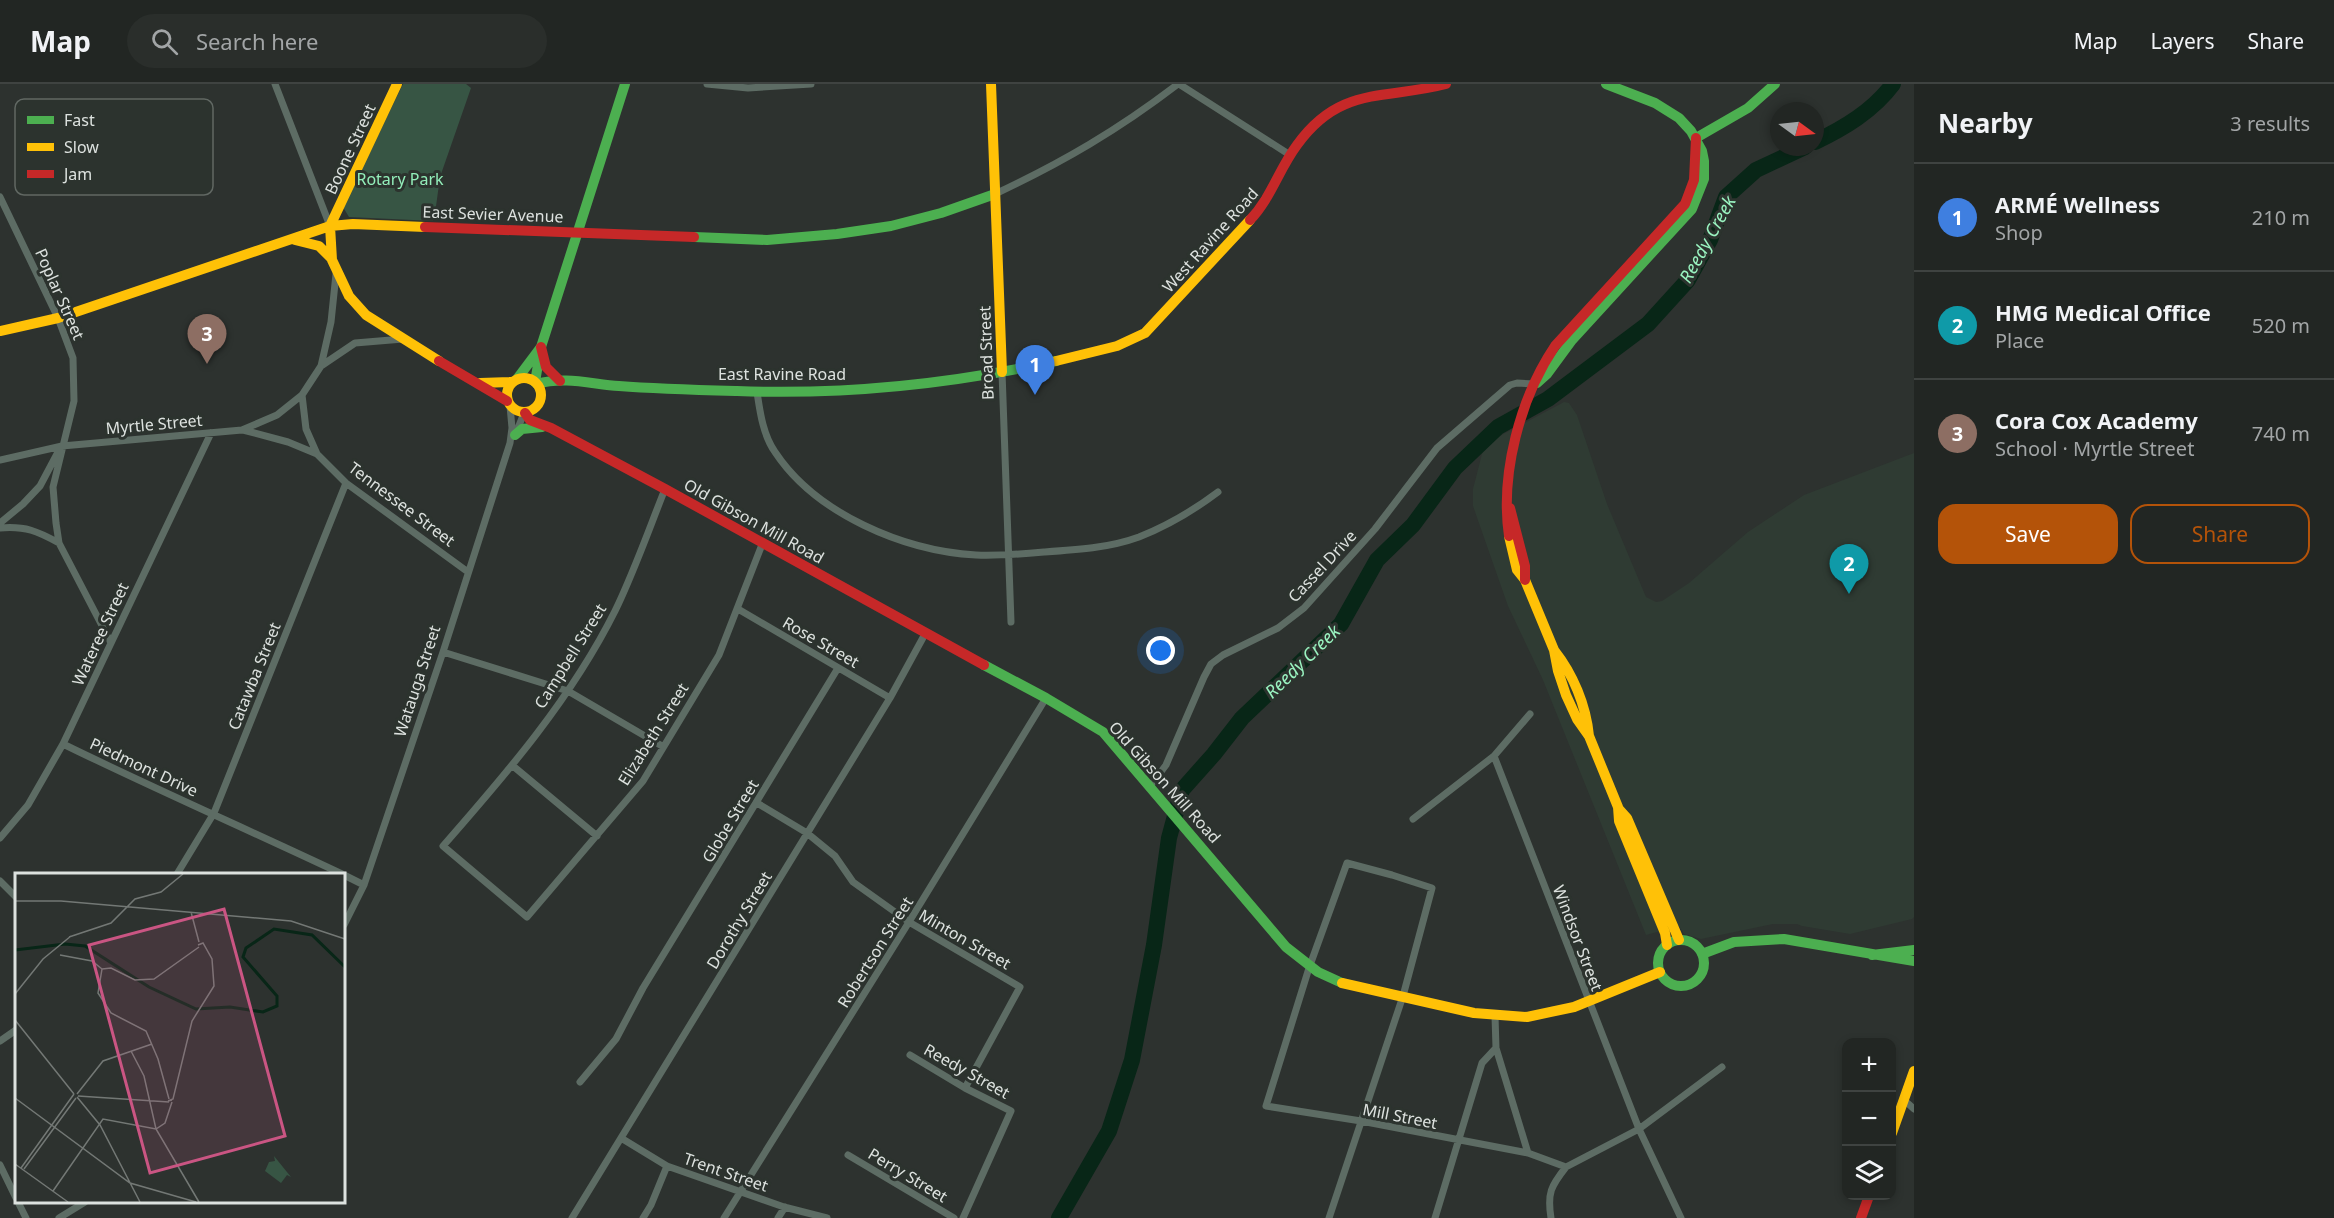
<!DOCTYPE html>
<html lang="en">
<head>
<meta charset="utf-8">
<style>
  body { margin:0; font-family:"Noto Sans",sans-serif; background:#2a2e2b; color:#f1f3f6 }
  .controls { position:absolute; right:18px; bottom:18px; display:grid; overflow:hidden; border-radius:12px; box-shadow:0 3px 9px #0003 }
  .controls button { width:54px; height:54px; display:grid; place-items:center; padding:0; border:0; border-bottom:2px solid #3f4341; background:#222623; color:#f1f3f6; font:30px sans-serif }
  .compass { position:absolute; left:1770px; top:18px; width:54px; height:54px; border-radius:50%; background:#222623; box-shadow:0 3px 9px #0003; rotate:105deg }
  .you { position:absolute; left:1161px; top:567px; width:21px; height:21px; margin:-15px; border:4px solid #fff; border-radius:50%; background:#1a73e8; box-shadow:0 0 0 9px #1a73e833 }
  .badge { display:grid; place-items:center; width:39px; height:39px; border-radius:50%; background:#b45309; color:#fff; font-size:20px; font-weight:700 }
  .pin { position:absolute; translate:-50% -50px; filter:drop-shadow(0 2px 3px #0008) }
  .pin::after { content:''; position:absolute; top:32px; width:21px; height:18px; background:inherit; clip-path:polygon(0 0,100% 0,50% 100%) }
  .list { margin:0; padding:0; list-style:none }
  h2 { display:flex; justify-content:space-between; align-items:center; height:78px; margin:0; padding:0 24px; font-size:26px }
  h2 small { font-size:20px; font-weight:400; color:#a2a5a6 }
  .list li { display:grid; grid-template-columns:39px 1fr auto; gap:18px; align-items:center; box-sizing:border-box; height:108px; padding:0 24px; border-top:2px solid #3f4341 }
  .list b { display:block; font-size:22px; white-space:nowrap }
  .list p { margin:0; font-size:20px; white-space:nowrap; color:#a2a5a6 }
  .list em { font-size:20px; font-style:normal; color:#a2a5a6 }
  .actions { display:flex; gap:12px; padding:18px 24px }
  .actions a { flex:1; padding:14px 0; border:2px solid #b45309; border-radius:18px; text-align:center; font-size:21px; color:#b45309 }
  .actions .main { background:#b45309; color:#fff }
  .icon { flex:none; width:33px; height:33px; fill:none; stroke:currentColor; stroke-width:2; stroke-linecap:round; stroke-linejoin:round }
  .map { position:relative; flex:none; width:1914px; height:1134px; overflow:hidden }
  header { display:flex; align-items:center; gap:36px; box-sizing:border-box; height:84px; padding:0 30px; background:#222623; border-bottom:2px solid #3f4341 }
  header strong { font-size:28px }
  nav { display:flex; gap:33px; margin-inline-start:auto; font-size:21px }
  .search { width:420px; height:54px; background:#2a2e2b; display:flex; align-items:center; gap:15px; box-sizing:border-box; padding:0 21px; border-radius:33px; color:#a2a5a6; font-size:22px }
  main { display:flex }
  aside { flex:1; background:#222623 }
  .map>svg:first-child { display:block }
  .built { fill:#2f3b33 }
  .green { fill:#375544 }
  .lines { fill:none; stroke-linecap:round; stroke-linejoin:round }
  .river { stroke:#082617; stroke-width:16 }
  .street { stroke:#5d6c64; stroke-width:7 }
  .fast { stroke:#4caf50; stroke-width:10 }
  .slow { stroke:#ffc107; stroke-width:10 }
  .jam { stroke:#c62828; stroke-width:10 }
  .labels { text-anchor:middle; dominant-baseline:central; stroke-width:6; stroke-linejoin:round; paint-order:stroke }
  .street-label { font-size:16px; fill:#dde2df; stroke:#2c332e }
  .park-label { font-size:16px; fill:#93eeba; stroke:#2c332e }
  .water-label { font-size:18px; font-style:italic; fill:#9af4c1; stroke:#2c332e }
  .inset-river { fill:none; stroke:#082617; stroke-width:3 }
  .inset-road { fill:none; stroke:#737875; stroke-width:1.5 }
  .view { fill:#ca5583; fill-opacity:0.15; stroke:#ca5583; stroke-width:3 }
  .inset-edge { fill:none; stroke:#dde2df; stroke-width:3 }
  .key { fill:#2c332e; stroke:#616863; stroke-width:1.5 }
  .key-label { font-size:16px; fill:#dde2df }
</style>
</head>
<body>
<header>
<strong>Map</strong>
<div class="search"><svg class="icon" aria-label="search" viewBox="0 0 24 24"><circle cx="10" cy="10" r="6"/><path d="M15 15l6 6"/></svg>Search here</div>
<nav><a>Map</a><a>Layers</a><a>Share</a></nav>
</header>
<main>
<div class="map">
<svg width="1914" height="1134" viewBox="0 0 1914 1134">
  <rect width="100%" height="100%" fill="#2d322f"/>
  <!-- built -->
  <path class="built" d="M1564,318L1569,319L1577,331L1607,420L1646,513L1656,518L1662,517L1689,499L1748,448L1804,411L1914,369V833L1912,835L1850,850L1802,842L1797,840H1773L1701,855L1684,850L1679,842L1646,851L1543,596L1508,522L1473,422V405L1483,366L1494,355Z"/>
  <!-- green -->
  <path class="green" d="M403,0H466L471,4L440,93L434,137L349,133L343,123Z"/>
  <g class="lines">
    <!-- river -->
    <path class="river" d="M1815,58C1844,44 1873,27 1893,0
      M1059,1134L1109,1047L1132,976L1154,861L1169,754L1182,706L1214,670L1242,634L1341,540L1377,476L1413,441L1455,384L1498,343L1548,315L1648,240L1688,196L1710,156L1726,113L1756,86L1805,63"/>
    <!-- street -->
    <path class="street" d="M275,0L330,142
      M707,0L748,4L811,0
      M1179,0L1290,71
      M995,110C1063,78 1118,46 1178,0
      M0,113L58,234L73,274L74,317L53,403L56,439L59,459L111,559
      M336,190L331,238L321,282L302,311L306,345L317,370L346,399L468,488
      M321,282L355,259L403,255
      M1002,288L1011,538
      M757,308C760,328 763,351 775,368C816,430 904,467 976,471C999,472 1022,470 1044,468C1076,466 1109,464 1139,453C1167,442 1194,426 1218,408
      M243,346L288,358L317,370
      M516,349L524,329
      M0,376L62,362L242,346L277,331L302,311
      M665,405C649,445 634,488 615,527C571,615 507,689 443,762L527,833L643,697L719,571L763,458
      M0,439L23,420L40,402L57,370
      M0,444C26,442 37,447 59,459
      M738,525L890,614
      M443,568L568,607L662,662
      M63,660C155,705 249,746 342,790
      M1494,672L1639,1045L1681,1134
      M513,682L597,752
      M1151,701L1166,681L1204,593L1211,580L1223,571L1278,544L1304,524L1375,445L1437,364L1510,301L1517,299L1535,300
      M757,719L807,749L835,772L853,798L909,838L1020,903L965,1004
      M1413,735L1494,672L1530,630
      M0,754L28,721L63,660L211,349
      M177,790L214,729L346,399
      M344,791L364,801
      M0,797L16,813
      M344,841L364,801L443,568L510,359L512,344L510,322
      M1495,932L1496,964L1528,1069L1566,1083L1639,1045L1722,983
      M0,957L16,946
      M910,971L965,1004L1011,1027L963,1134
      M580,998L616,955L643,904L838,584
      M1904,1016L1914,1025
      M621,1054L667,1082L784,1123L827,1134
      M848,1071L954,1134
      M0,1081L16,1114
      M18,1118L26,1134
      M59,1134L85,1118
      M572,1134L890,614L925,550
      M643,1134L651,1121L667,1082
      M724,1134L909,838L1046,614
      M778,1134L785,1123
      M1329,1134L1403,912L1432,804L1392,791L1347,779L1309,884L1266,1022L1361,1037L1528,1069
      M1435,1134L1482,979L1496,964
      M1551,1134C1547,1109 1551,1102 1566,1083"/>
    <!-- fast -->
    <path class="fast" d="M1696,54L1748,24L1775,0
      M694,153L767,156L837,150L891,142L941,129L995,110
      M517,295L541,263L625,0
      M535,298L540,269
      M1537,299L1547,290L1572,256L1692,125L1704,95V77L1702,67L1691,47L1679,34L1655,19L1606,0
      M537,300C564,292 591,300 619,302C658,305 698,306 737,307C844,311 952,300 1056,277
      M515,351L522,345L542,343
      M984,581L1046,614L1103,648L1286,863L1318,888L1342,899
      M1658 879a23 23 0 1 1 46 0a23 23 0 1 1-46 0Z
      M1702,870L1734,858L1784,855L1914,877
      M1872,871L1914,866"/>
    <!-- slow -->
    <path class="slow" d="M397,0L330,142L332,176L349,212L366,231L439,277
      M991,0L1002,288
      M295,156L319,162L332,175
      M0,247L58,234L330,142L353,140L425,143
      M1056,277L1117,262L1145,249L1250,136
      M507 311a17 17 0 1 1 34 0a17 17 0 1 1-34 0Z
      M480,299L512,298
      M1509,452L1517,486L1525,496L1554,566L1558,587L1566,611L1577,635L1589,652L1618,723L1619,737L1665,849L1667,861
      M1554,566C1573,590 1586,621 1589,652
      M1618,724L1627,734L1679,856
      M1342,899L1474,929L1527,933L1574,923L1660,888
      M1892,1049L1914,987"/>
    <!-- jam -->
    <path class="jam" d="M1250,136C1271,114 1279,85 1297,61C1340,1 1385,16 1446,0
      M425,143L694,153
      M541,263L546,283L560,297
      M439,277L507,317
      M525,329L530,336L551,344L665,405L984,581
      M1510,424L1525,482V496
      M1509,452C1500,390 1520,314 1555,262L1685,120L1694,96L1696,54
      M1861,1134L1869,1112"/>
  </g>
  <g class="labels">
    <!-- street labels -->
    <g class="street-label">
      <text transform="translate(350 65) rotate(-65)">Boone Street</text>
      <text transform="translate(493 130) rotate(2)">East Sevier Avenue</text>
      <text transform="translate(1210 156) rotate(-48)">West Ravine Road</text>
      <text transform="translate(60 210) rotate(66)">Poplar Street</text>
      <text transform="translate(986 269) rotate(-92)">Broad Street</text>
      <text x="782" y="290">East Ravine Road</text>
      <text transform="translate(154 340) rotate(-5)">Myrtle Street</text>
      <text transform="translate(402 420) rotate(37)">Tennessee Street</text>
      <text transform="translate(754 437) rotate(29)">Old Gibson Mill Road</text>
      <text transform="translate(1322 482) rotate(-47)">Cassel Drive</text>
      <text transform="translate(100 550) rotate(-65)">Wateree Street</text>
      <text transform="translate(821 558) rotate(30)">Rose Street</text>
      <text transform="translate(570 572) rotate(-58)">Campbell Street</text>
      <text transform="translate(254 592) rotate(-68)">Catawba Street</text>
      <text transform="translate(417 597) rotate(-72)">Watauga Street</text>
      <text transform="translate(653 650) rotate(-58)">Elizabeth Street</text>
      <text transform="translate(144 683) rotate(25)">Piedmont Drive</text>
      <text transform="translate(1165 698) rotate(48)">Old Gibson Mill Road</text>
      <text transform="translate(730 737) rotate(-59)">Globe Street</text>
      <text transform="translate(739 836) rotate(-59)">Dorothy Street</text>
      <text transform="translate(1578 854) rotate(69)">Windsor Street</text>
      <text transform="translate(965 855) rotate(30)">Minton Street</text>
      <text transform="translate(875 868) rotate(-58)">Robertson Street</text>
      <text transform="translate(967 987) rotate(29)">Reedy Street</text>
      <text transform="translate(1400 1032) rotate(11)">Mill Street</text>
      <text transform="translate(726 1088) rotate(19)">Trent Street</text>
      <text transform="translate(908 1091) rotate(31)">Perry Street</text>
    </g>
    <!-- park labels -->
    <g class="park-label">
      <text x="400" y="95">Rotary Park</text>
    </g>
    <!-- water labels -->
    <g class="water-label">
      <text transform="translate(1707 155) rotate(-61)">Reedy Creek</text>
      <text transform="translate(1302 577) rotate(-44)">Reedy Creek</text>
    </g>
  </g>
  <!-- overview -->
  <g transform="translate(15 789)">
    <rect width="330" height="330" fill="#2d322f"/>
    <path d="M259,283L276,304L272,302L266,310L250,298L254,289L260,288Z" fill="#375544"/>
    <path class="inset-river" d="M0,77L50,71L70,73L134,114L181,136L215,134L248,139L262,133V123L228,84L231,75L259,56L297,62L330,94"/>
    <path class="inset-road" d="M0,28H46L276,48L330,66M176,39L184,69M54,64L96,50L120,26L146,19L168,1M45,82L77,88L87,96M87,96L83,120L96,140L131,158L143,186L154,226M87,96L96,95L120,107L139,106L184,74M0,121L28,86L56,63M0,147L59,221M116,178L129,203L141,256L184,329M62,221L88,188L137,171M63,223L154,229M62,224L85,252L125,329M0,225L115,310L181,329M157,227L153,228L158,226L177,148L199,113L197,86L188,70L183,72M0,291L53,329M6,295L59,221M9,296L61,225M38,318L88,246L141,256L150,250L157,229"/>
    <path class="view" d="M209,36L270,263L135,300L74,72Z"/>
    <rect width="330" height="330" class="inset-edge"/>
  </g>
  <!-- legend -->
  <rect x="15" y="15" width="198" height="96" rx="9" class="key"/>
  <rect x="27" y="32" width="27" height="8" fill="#4caf50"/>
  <rect x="27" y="59" width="27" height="8" fill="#ffc107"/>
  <rect x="27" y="86" width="27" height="8" fill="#c62828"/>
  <g class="key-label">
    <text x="64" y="42">Fast</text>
    <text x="64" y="69">Slow</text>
    <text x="64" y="96">Jam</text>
  </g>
</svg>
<div class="controls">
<button>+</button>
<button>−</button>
<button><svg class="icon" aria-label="layers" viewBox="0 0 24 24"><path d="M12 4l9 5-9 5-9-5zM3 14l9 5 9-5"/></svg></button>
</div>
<svg class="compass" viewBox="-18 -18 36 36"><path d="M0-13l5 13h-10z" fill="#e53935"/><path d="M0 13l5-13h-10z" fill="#a2a5a6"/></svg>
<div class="you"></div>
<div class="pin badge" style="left:1035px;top:311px;background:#3f7fe0">1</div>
<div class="pin badge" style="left:1849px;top:510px;background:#0f9aa8">2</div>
<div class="pin badge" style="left:207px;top:280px;background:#8d6e63">3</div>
</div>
<aside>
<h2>Nearby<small>3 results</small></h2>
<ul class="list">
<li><span class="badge" style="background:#3f7fe0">1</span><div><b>ARMÉ Wellness</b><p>Shop</p></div><em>210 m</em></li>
<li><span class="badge" style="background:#0f9aa8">2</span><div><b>HMG Medical Office</b><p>Place</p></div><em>520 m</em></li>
<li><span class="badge" style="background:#8d6e63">3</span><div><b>Cora Cox Academy</b><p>School · Myrtle Street</p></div><em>740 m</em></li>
</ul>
<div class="actions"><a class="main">Save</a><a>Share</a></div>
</aside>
</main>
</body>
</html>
